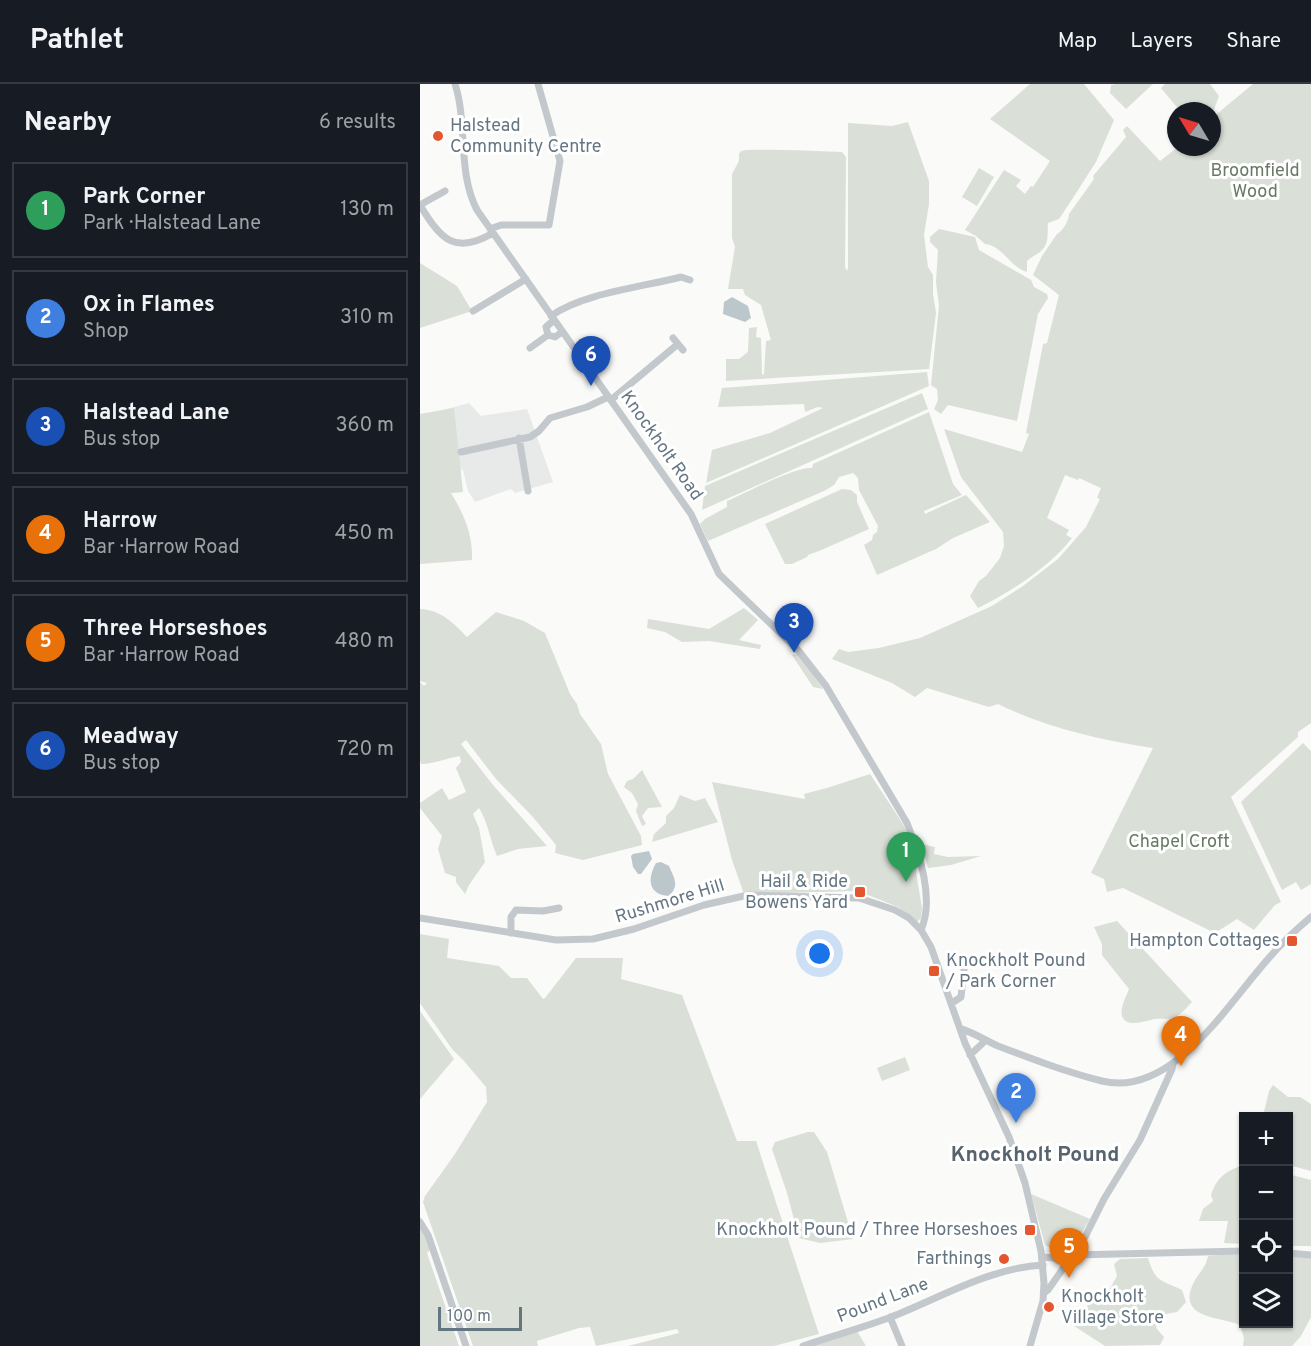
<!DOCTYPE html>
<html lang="en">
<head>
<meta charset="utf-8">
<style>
  body { margin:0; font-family:Overpass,sans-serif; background:#20242c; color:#f1f3f6 }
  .controls { position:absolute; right:18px; bottom:18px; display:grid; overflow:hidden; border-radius:0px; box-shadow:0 2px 4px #0004 }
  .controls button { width:54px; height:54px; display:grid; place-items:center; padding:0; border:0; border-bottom:2px solid #363941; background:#171b24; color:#f1f3f6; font:30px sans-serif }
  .compass { position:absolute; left:747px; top:18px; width:54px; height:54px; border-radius:50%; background:#171b24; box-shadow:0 2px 4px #0004; rotate:308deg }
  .scale { position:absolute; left:18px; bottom:15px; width:84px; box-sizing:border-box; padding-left:6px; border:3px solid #657683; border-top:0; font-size:16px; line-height:21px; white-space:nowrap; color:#657683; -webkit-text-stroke:4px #fff; paint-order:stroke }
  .you { position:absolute; left:400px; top:870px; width:21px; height:21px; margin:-15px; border:4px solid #fff; border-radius:50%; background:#1a73e8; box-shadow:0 0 0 9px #1a73e833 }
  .badge { display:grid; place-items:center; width:39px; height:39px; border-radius:50%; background:#e4572e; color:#fff; font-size:20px; font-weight:700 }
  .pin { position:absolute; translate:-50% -50px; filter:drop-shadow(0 2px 3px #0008) }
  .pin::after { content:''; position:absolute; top:32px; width:21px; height:18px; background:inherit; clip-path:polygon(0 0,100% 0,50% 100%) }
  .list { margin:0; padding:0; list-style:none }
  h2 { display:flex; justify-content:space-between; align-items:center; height:78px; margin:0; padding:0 24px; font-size:26px }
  h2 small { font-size:20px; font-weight:400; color:#9ea1a6 }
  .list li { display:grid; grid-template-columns:39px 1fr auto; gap:18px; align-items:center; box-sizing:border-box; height:96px; margin:0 12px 12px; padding:0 12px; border:2px solid #363941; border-radius:0px }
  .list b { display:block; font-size:22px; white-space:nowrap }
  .list p { margin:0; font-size:20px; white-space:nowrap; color:#9ea1a6 }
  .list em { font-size:20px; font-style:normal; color:#9ea1a6 }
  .icon { flex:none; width:33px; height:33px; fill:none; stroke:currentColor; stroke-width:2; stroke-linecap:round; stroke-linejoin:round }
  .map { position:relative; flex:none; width:891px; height:1262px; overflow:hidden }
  header { display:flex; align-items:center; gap:36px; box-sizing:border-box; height:84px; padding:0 30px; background:#171b24; border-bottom:2px solid #363941 }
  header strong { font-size:28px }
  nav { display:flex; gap:33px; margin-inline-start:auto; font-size:21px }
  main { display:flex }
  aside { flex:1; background:#171b24 }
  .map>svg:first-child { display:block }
  .built { fill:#e8e9e9 }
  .green { fill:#dadfd7 }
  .water { fill:#bbc7cb }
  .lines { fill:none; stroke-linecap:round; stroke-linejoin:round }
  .minor { stroke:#c3c8cc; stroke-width:7 }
  .poi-dot { fill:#e4572e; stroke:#fff; stroke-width:2 }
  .labels { text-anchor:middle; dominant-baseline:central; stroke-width:6; stroke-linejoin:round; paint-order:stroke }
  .poi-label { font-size:18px; fill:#657683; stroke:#fff; text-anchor:end }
  .park-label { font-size:18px; fill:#687a64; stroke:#fff }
  .street-label { font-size:18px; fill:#657683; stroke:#fff }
  .quarter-label { font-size:21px; font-weight:bold; fill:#57646e; stroke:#fff }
</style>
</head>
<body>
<header>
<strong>Pathlet</strong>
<nav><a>Map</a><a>Layers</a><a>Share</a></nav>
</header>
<main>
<aside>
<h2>Nearby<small>6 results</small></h2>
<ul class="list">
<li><span class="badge" style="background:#2e9e5b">1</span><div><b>Park Corner</b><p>Park · Halstead Lane</p></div><em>130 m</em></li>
<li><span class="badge" style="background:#3f7fe0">2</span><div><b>Ox in Flames</b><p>Shop</p></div><em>310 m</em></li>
<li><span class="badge" style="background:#1a4fb4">3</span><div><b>Halstead Lane</b><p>Bus stop</p></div><em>360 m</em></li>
<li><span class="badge" style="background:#e8710a">4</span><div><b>Harrow</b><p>Bar · Harrow Road</p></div><em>450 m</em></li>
<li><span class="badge" style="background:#e8710a">5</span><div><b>Three Horseshoes</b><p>Bar · Harrow Road</p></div><em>480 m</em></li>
<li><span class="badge" style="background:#1a4fb4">6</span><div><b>Meadway</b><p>Bus stop</p></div><em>720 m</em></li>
</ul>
</aside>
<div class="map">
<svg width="891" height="1262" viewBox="0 0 891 1262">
  <rect width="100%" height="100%" fill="#fafaf8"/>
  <!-- built -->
  <path class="built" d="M49,319L61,332L107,325L133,398L95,409L91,405L55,418L48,407L43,386L35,384L16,328Z"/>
  <!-- green -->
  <path class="green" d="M610,0H664L694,36L676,78L651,117L639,135L628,139C627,149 630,160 620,168C616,171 611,173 607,177V188C590,183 582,161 565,160L556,152L545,146L584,86L601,96L596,102L605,110L611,102L613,103L630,77L570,35Z
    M696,0H733L706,25L690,9L691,1Z
    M745,0H790L799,12L792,31V27H760L741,4Z
    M833,0H891V639L878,648V653L811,713L861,818L855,821L834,846L817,835L795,849L703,804L687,808L684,795L671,789L733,664C680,656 625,643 578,620L569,623L507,604L495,613L472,599L412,575L419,565L428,568L459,564L500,554L572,522L603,502L638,475L666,443L680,415L677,414L681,404L659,394L658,396L645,391L627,434L649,446L646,451L652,454C631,482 589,509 558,524L550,512L559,497L566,492L580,474L584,462L583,448L541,393L524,345L602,368L609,350L606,349L623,260L627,259L639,211L613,191L622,172L637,150C643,147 649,136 649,130L674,95L673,92L706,53L703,46L707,42L740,77L758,63H792V34Z
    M488,38L509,97V120L504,151L508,183L513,191V210L516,229L509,285L306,297V275H319L328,268L329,244L337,243L336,253L341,254L342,290L344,291L346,257L351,256L341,221L325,211L323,205H308L315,163L312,154V90L319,77V70L321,67L326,66C359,65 389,67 422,68L426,73L425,183L427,187L428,184V39L472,42Z
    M559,84L574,93L557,122L542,113Z
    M519,145L555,153L559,166L611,196L614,203L627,210L628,214L618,230L597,337L528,321L521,330L514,325L518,316L517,305L511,301L519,222L516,198L518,166L510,158V153Z
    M0,179L37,202L52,227L0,244Z
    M507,288L509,302L286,399L292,366L350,349L403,324L398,323L385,328L384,320L298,323L302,304Z
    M502,309L508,325L282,426L285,402Z
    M34,324L43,408L31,409C44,430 53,451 52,476L0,480V330Z
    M509,328L533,400L542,411L504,427L505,430L546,411L570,438L533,454L516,465L457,491L444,461L452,456L453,451L457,448L458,442L439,406L438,394L433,389L419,393L414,401L404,407L288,457L280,440L285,435L307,423V417C324,410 376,382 392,384L393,380Z
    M422,405L431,406L437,411V418L449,445L399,467L388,471L387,473L372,480H365L345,440Z
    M324,524L338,536L319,556L341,561L340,565L289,557L262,558L245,548L227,544L228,535L289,545Z
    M0,525C19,525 34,539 47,553L76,528L104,537L125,549L150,610L157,620L160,630L181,660L188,690L221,752L222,761L163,776L135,769L136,761L112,732L76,695L46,656L41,660L73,701L127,762L98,765L77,772C70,756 68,738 59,724L53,730L59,744L65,778L49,801L45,810L36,798V793L25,789L18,765L22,752L0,724V719L22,704L29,716L46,708L36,684L41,678L40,672C27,674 14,680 1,680L0,677V598L4,602L7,599L0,597Z
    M378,569L403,605L393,603L372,571Z
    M883,659L891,667V800L881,806L876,798L862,806L821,718Z
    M222,686L242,723L228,724L222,732L226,740L222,742L216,727L218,720L212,709L204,703L207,697L213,695Z
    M450,690L483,740L491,758L502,824L501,834L497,838L478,823L438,807L324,810L312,776L292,698L385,715L384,710L407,704Z
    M260,711L275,717L285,714L298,738L232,758L234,750L246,739V732L254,724Z
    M502,760L515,763L514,770L528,773L561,772L531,781L508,784Z
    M697,837L772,918C767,923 762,930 755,933C749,936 743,934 736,935C727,936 706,945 702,932C700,923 706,913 709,905L682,871V860L674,843Z
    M0,850L29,855L27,874L79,882L91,894H107L123,915L125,914L156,874H203L201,895L262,911L317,1057H336L399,1250L354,1262H208L259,1249L257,1245L176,1262L170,1243L159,1244L117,1257L118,1262H53L3,1118L5,1112L35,1070L67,1018L66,1003L44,977L32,965L0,919Z
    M0,927L34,975L0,1015Z
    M485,973L490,986L462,997L457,984Z
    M853,1001L868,1013H880L891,1020V1087L869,1081L868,1032H843L849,1007Z
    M388,1048H394L407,1068L433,1155L400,1159L379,1154L367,1109L352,1065L355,1058Z
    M823,1081V1160L804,1159L808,1137H779L783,1125L793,1117L791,1111C797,1093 806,1087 823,1081Z
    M868,1090L891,1096V1162H869Z
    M611,1110L670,1135L652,1166C642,1171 634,1166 625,1161Z
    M0,1133L10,1166L7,1169L39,1262H0Z
    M811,1170L823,1171L824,1240H868L869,1173H891V1233L881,1252L872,1262H823L824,1254L820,1241C798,1232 754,1235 775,1196C781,1186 785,1185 788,1172Z
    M728,1174C735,1198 741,1196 762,1206L766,1218L757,1228L740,1231L736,1244L744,1253L740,1261L685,1262L654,1242L663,1226L676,1214L688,1208L697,1192L694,1180L700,1175Z
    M437,1247L446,1262H392Z"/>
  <!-- water -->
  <path class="water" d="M312,213L328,222L331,234L325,238L303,230L304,218Z
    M229,767L232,775L221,790H218L213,783L211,772L213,770Z
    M241,778L249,782C254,794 260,801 249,812C228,811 227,795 236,779Z"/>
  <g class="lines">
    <!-- minor -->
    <path class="minor" d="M35,0C48,40 37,88 57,126L271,430L299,490L378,566L406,602L487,739C499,770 515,814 501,846
      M0,121C20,154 34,172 73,149
      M0,121L25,107
      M70,145L81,141H129L140,77L118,0
      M53,227L106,195
      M131,232C163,209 223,203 261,193L270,196
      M134,236L126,243L128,251L135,253L142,248
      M253,254L263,266
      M110,264L128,251
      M191,316L258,260
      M99,354L108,407
      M41,368L110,353L119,347L130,334L167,323L188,313
      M0,834L136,856L173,855L214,845L284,821L328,811L439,814L475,826L489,834L501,846L511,863L545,959L589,1053L605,1099L621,1167L624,1199L623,1217L610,1262
      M91,849V833L96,826L123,827L139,824
      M532,919L541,913L545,877
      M541,945C553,948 566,957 578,962C612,975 646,988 682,997C747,1013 801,931 837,888C853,868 872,849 891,833
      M550,971L565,957
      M0,1138L8,1151L46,1262
      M868,1169L891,1171
      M654,1171L824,1167
      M622,1173L634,1174L647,1180
      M624,1209L628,1206L665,1153L684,1115L720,1056L752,985L753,979
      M470,1233L482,1262
      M383,1262C412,1252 442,1244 471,1233C520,1214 569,1184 623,1181"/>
  </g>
  <!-- markers -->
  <g class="poi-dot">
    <circle cx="18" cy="52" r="6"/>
    <rect x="434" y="802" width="12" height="12" rx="3"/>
    <rect x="866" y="851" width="12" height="12" rx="3"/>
    <rect x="508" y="881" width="12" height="12" rx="3"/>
    <rect x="604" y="1140" width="12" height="12" rx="3"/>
    <circle cx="584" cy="1175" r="6"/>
    <circle cx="629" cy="1223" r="6"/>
  </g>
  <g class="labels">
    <!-- poi labels -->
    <g class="poi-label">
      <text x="30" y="42" text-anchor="start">Halstead<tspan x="30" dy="21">Community Centre</tspan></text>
      <text x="428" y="798">Hail &amp; Ride<tspan x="428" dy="21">Bowens Yard</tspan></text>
      <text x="860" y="857">Hampton Cottages</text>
      <text x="526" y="877" text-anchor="start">Knockholt Pound<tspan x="526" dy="21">/ Park Corner</tspan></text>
      <text x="598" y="1146">Knockholt Pound / Three Horseshoes</text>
      <text x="572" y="1175">Farthings</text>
      <text x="641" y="1213" text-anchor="start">Knockholt<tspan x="641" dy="21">Village Store</tspan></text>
    </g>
    <!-- park labels -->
    <g class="park-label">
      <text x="835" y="87">Broomfield<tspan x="835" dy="21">Wood</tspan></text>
      <text x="759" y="758">Chapel Croft</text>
    </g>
    <!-- street labels -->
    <g class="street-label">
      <text transform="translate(241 362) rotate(55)">Knockholt Road</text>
      <text transform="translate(250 818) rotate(-17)">Rushmore Hill</text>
      <text transform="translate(463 1217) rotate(-21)">Pound Lane</text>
    </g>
    <!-- quarter labels -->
    <g class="quarter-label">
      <text x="615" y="1071">Knockholt Pound</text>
    </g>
  </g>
</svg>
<div class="controls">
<button>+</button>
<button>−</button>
<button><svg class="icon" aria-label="locate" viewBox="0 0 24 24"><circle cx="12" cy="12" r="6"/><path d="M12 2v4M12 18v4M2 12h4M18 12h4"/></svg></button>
<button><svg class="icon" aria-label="layers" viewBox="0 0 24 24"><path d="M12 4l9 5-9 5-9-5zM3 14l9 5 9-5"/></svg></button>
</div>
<svg class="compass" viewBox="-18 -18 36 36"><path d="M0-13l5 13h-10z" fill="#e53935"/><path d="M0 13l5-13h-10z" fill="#9ea1a6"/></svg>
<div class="scale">100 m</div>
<div class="you"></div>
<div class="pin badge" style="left:486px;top:798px;background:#2e9e5b">1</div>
<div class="pin badge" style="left:596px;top:1039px;background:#3f7fe0">2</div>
<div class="pin badge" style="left:374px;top:569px;background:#1a4fb4">3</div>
<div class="pin badge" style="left:761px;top:982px;background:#e8710a">4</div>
<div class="pin badge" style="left:649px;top:1194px;background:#e8710a">5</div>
<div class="pin badge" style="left:171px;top:302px;background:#1a4fb4">6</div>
</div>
</main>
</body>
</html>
